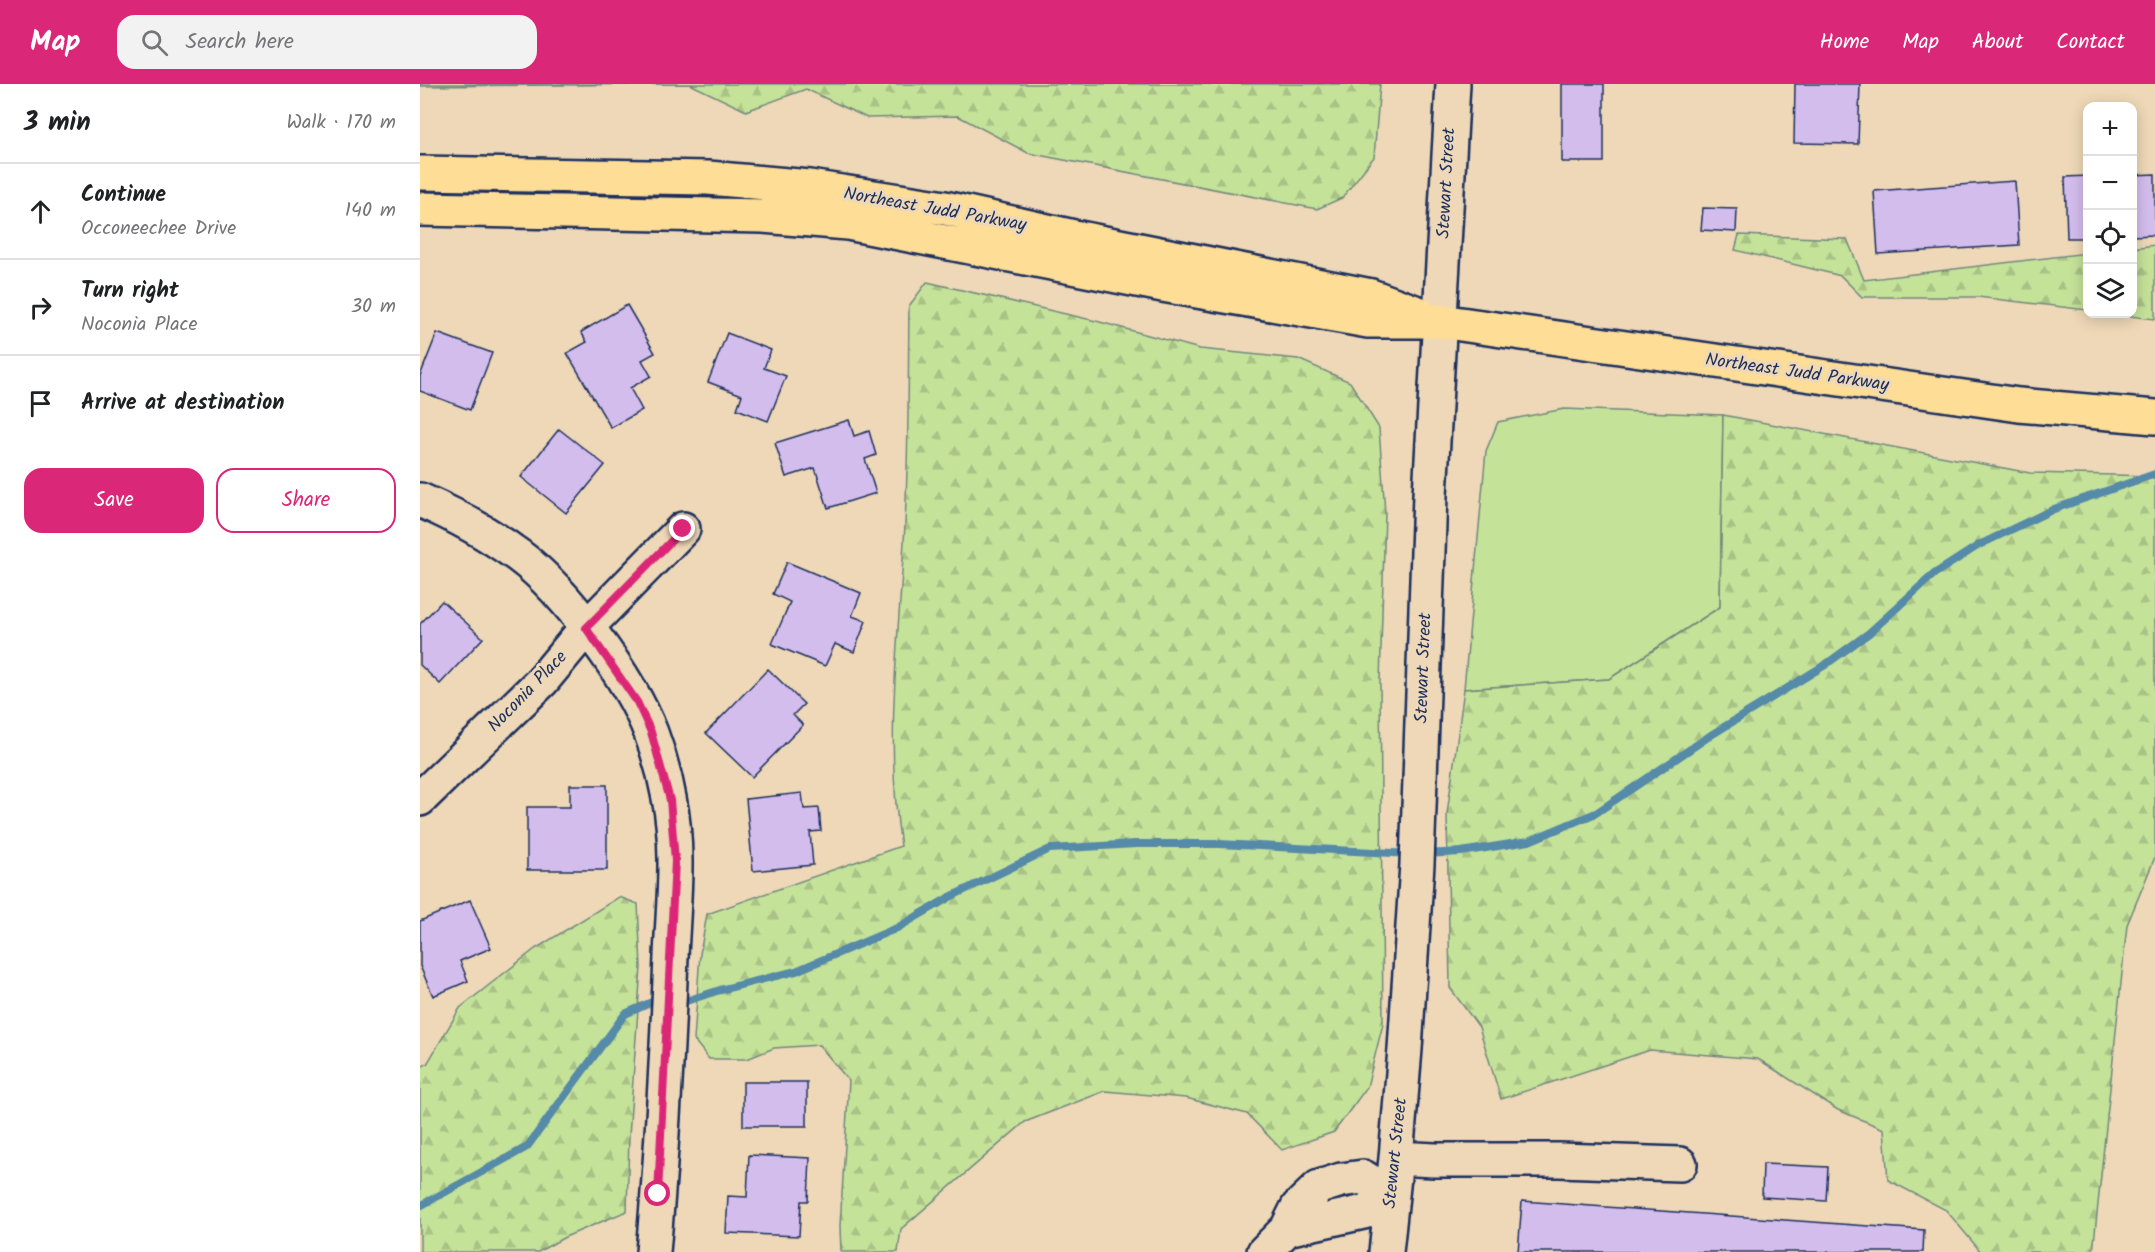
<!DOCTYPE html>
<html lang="en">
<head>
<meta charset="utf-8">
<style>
  body { margin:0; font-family:Kalam,sans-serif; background:#f2f2f2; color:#202124 }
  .controls { position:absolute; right:18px; top:18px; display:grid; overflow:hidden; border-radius:12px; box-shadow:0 3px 15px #0003 }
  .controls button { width:54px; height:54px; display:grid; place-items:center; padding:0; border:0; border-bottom:2px solid #e0e0e0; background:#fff; color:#202124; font:30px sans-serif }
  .stop { position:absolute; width:18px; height:18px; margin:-14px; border:4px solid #db2777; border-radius:50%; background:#fff }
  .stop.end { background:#db2777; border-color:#fff; box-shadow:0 2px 6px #0008 }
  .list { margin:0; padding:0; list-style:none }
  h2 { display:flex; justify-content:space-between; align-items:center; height:78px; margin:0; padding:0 24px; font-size:26px }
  h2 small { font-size:20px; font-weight:400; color:#757577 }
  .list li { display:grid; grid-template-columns:39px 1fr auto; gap:18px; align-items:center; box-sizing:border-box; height:96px; padding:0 24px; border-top:2px solid #e0e0e0 }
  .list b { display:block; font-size:22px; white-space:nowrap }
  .list p { margin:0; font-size:20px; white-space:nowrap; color:#757577 }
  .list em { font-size:20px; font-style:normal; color:#757577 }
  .actions { display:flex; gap:12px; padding:18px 24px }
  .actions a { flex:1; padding:14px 0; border:2px solid #db2777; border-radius:18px; text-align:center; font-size:21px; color:#db2777 }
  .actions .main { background:#db2777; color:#fff }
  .icon { flex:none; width:33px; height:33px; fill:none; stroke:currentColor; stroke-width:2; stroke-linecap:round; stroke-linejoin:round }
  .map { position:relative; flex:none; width:1735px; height:1168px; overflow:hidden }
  header { display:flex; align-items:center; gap:36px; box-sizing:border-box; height:84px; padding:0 30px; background:#db2777; color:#fff }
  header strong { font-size:28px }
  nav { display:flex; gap:33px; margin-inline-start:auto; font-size:21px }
  .search { width:420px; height:54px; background:#f2f2f2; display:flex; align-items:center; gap:15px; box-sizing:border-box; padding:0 21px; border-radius:18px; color:#757577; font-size:22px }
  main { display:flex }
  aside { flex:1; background:#fff }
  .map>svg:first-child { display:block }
  .green { fill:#c5e299; stroke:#70887c; stroke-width:1.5 }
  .forest { fill:url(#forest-firs); stroke:#70887c; stroke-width:1.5 }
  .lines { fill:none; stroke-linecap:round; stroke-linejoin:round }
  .stream { stroke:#558aa8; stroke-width:8 }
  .building { fill:#d3bded; stroke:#1b2f5e; stroke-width:1.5 }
  .minor-casing { stroke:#1b2f5e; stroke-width:38 }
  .highway-casing { stroke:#1b2f5e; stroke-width:38 }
  .minor { stroke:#eed8b7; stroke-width:33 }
  .highway { stroke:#fedd96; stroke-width:33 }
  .route { stroke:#db2777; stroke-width:8 }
  .labels { text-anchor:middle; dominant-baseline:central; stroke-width:6; stroke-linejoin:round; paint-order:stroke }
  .street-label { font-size:18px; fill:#1b2f5e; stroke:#eed8b7 }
</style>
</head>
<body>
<header>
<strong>Map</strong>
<div class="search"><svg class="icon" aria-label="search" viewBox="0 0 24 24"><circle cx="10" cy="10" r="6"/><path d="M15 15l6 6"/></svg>Search here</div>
<nav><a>Home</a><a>Map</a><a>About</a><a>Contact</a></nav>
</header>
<main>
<aside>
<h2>3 min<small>Walk · 170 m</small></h2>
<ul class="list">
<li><svg class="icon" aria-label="ahead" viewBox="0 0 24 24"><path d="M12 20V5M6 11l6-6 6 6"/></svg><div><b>Continue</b><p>Occoneechee Drive</p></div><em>140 m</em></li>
<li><svg class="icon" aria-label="right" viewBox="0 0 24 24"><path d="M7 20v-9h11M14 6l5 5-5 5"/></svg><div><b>Turn right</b><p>Noconia Place</p></div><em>30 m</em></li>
<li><svg class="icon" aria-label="arrive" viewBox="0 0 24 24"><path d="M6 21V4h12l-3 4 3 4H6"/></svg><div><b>Arrive at destination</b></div></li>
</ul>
<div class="actions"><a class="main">Save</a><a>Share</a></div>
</aside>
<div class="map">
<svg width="1735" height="1168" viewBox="0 0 1735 1168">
  <defs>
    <pattern id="forest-firs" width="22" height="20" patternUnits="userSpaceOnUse" patternTransform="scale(1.5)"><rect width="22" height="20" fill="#c5e299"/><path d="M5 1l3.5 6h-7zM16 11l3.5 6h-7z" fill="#a9c286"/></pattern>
  </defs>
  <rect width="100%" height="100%" fill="#eed8b7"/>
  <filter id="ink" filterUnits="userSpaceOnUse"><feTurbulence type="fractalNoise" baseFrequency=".0167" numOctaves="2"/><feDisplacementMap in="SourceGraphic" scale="12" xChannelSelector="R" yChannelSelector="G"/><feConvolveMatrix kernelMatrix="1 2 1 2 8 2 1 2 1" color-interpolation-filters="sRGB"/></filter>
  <g filter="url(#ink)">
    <!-- green -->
    <path class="green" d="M1144,325L1303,331L1300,523L1189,595L1044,605L1066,367L1078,338Z"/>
    <!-- forest -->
    <path class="forest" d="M0,0H960L954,73L922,114L897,125L608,69L538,32L447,34L386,5L326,27L270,0L0,2Z
      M1319,151L1427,155L1444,196L1667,169V226L1558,213H1442L1421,192L1315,166Z
      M1735,161V235L1692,230H1712L1713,164Z
      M507,198L676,237L780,265L878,275L930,298L959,344L965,429L960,598L963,940L947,1003L914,1048L862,1066L827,1030L766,1014L685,1007L605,1038L481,1145L478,1168H421L420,1142L429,997L399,961L354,964L327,975H289L274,956L280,870L287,830L481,762C465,661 478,559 484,458C489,379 488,300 489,222Z
      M1303,331L1610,389L1735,392V773L1707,841L1673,1168H1561L1526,1126L1468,1096L1464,1045L1418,1026L1338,975L1230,966L1081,1015L1059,943L1030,904L1027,730L1044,605L1189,595L1300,523Z
      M199,813L218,820L221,883L209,1052L207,1127L145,1153L118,1168H0V983L7,980L40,924L115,865Z"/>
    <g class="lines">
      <!-- stream -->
      <path class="stream" d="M1005,770L1041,768L1109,757L1176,729L1291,651L1405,581L1449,549L1514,490L1559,461L1634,425L1735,390
        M260,919L300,906L376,887L477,844L530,813L630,765L716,760H799L992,770
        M0,1122L107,1063L205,930L232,918"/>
    </g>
    <!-- building -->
    <path class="building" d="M1142,0H1184V78H1142Z
      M1375,0H1440L1438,60L1374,59Z
      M1735,90V151L1712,152V91Z
      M1668,92V154H1647L1645,93Z
      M1595,97L1599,161L1458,170L1454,107Z
      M1283,124L1317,125L1316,148L1281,146Z
      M207,221L235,269L222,276L231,292L210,304L222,326L191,344L147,269L167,258L161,248Z
      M17,249L72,269L50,326L0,307V292Z
      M307,249L351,266L344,284L366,292L348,337L317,325L322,311L288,298Z
      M429,336L434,352L449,347L456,371L445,375L456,409L408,424L395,384L366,393L355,359Z
      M139,345L185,381L146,429L101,393Z
      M367,478L441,509L432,532L446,537L434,568L415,560L405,582L352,560L370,518L353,510Z
      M22,517L63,554L20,600L0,581V540Z
      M348,585L384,620L373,631L383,641L332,693L286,649Z
      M150,701H187V786H107V723H150Z
      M382,709L384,725L399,724L401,747L390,748L393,781L333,787L326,715Z
      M50,816L71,864L40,877L48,897L13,912L0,882V837Z
      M323,998H387V1042H323Z
      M329,1071L390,1074L388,1117H381L379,1152L306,1149L308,1112L327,1113Z
      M1343,1080L1408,1083L1406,1117L1342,1113Z
      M1102,1117L1504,1146L1503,1168H1098Z"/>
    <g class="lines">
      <!-- minor casing -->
      <g class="minor-casing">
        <path id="minor" d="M0,416C35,431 68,449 99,472C145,506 210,594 231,649C239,670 245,692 249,714C260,766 253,821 251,873C247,971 242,1070 233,1168
          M0,715L122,597L166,544L263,445
          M976,1074L1015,1076H1139L1260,1080
          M844,1168L867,1145L878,1123L899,1103L921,1096L943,1093L972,1111L944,1128L867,1145
          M966,1168L976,1074L985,965L997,780L1010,411L1033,0"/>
      </g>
      <!-- highway casing -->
      <g class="highway-casing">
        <path id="highway" d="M0,89L288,94L390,103L525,124L659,154L951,212L998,229
          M0,125L343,132L428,139L743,201L948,237H1020L1599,321L1735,333"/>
      </g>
      <!-- minor -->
      <use href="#minor" class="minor"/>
      <!-- highway -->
      <use href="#highway" class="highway"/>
    </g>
  </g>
  <g class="lines" filter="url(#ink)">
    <!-- route -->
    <path class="route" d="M238,1110L255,777L250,716L231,648L217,618L166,544L263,445"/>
  </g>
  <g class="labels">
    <!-- street labels -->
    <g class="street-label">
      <text transform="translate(1027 99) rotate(-87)">Stewart Street</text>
      <text transform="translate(515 126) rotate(10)">Northeast Judd Parkway</text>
      <text transform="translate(1377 289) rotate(8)">Northeast Judd Parkway</text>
      <text transform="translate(1004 584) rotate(-88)">Stewart Street</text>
      <text transform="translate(108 608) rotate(-46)">Noconia Place</text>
      <text transform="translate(976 1069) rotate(-84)">Stewart Street</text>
    </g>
  </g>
</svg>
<div class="controls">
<button>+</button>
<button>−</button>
<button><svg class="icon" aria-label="locate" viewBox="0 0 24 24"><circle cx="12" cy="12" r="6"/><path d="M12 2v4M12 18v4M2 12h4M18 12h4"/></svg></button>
<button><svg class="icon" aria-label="layers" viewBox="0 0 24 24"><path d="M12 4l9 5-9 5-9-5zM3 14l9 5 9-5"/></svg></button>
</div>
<div class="stop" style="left:238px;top:1110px"></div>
<div class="stop end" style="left:263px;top:445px"></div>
</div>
</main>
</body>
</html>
